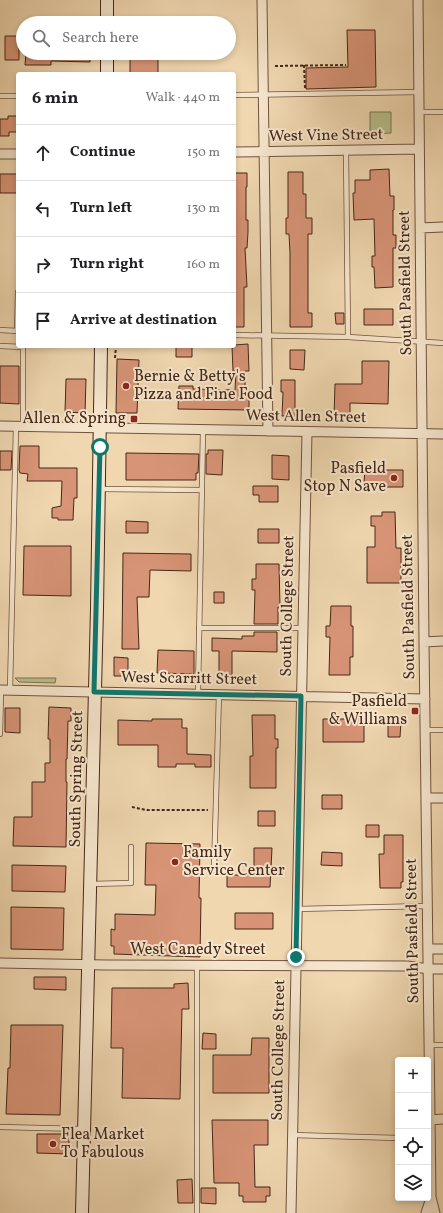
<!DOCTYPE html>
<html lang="en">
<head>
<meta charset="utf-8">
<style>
  body { margin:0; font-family:Vollkorn,serif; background:#f2f2f2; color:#202124 }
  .controls { position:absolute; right:12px; bottom:12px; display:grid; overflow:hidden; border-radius:4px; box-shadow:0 2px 6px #0003 }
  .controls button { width:36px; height:36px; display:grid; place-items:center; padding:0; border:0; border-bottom:1px solid #e0e0e0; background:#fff; color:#202124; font:20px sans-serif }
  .stop { position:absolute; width:12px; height:12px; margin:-9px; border:3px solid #0f766e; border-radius:50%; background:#fff }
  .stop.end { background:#0f766e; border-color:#fff; box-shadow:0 1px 4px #0008 }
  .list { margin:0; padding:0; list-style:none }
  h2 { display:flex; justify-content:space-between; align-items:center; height:52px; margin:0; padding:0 16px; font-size:17px }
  h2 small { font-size:13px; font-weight:400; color:#757577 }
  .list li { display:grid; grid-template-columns:26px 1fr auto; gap:12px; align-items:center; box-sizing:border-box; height:56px; padding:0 16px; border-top:1px solid #e0e0e0 }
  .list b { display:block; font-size:15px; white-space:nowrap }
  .list em { font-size:13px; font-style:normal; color:#757577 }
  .icon { flex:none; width:22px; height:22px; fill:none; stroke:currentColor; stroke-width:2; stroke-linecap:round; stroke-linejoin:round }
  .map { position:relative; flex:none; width:443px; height:1213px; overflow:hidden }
  .search { position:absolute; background:#fff; box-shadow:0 2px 6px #0003; left:16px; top:16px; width:220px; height:44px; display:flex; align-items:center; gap:10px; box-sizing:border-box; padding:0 14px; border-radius:22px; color:#757577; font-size:15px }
  .panel { position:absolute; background:#fff; box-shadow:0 2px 6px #0003; left:16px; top:72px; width:220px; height:276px; border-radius:4px }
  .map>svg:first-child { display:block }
  .green { fill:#b7bf8d; stroke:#7e7352 }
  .building { fill:#d89477; stroke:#452718 }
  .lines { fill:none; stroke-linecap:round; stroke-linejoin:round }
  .lane-casing { stroke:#70533e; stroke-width:6 }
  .street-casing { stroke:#70533e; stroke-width:11 }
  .secondary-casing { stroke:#452718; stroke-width:14 }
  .path { stroke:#452718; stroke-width:2; stroke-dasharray:3 2; stroke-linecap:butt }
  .lane { stroke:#f5e5cc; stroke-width:4.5 }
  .street { stroke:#f5e5cc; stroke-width:9 }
  .secondary { stroke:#f5e5cc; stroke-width:12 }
  .route { stroke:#0f766e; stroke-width:5 }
  .poi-dot { fill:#8f2418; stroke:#f5e5cc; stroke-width:1.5 }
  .labels { text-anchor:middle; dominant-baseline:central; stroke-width:4; stroke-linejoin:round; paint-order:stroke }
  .street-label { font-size:16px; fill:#452718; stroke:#f5e5cc }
  .poi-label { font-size:16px; fill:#452718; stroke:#f5e5cc; text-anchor:start }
</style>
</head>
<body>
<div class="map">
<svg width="443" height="1213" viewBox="0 0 443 1213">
  <rect width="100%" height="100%" fill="#f0d7b0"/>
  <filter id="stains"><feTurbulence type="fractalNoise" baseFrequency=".005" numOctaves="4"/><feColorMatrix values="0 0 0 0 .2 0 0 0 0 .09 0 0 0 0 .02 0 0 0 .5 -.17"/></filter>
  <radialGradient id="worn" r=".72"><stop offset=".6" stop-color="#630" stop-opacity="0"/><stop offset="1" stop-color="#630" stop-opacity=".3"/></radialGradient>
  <!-- green -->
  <path class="green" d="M370,112H391V133L370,134Z
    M15,678H56L55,683L19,682Z"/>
  <!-- building -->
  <path class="building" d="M347,30H375L376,87L306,89V68L348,67Z
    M5,36H19V60H5Z
    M26,53H90V62L53,61H51V65H25Z
    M130,57H158V74H130Z
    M8,116H18L17,132H9V136H0V119H8Z
    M389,169L390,196H394V210H393V235H396V248H393V287L375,288L374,267H372V256H375L374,219L354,220L353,193H355V180H370V170Z
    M288,172H303V194H306V218H312V234H308V313H312V327H290V253L289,234H286V218H288Z
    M234,173H247V187H246V220H248V232L247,248H245L247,287H244V327H234Z
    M0,174H17V193H0Z
    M364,309H393V325H364Z
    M335,313H344V324H336Z
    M248,344L249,371H245V389H249V410L178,409L179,386H193V389L235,390L236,371H233L232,346H234V345Z
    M176,346H192V357H176Z
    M290,350H305L304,370L290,369Z
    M117,359L139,360L137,413H116Z
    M362,361H389L388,404L350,403V417H334L335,384H362Z
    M0,366H19V404L0,403Z
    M66,379H86L85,413L65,412Z
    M281,380H295V416H282L283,392H281Z
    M20,446H39V468H77V498H74L73,520H58V518H52V508L61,506L62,481H27L28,474L20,473L19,470Z
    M208,450H223L222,475L206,474V454H208Z
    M0,451H12L11,470H0Z
    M126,453L199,454L198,473H196V480H126Z
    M272,455L289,456V480L272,479Z
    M365,468H375V470H403V487H384V484L364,483Z
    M253,486H278V502H259V495H253Z
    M382,512H395L396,548H401V583H367V547H375V526H371V516H382Z
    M126,521L148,522V533H126Z
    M258,529H279V543H258Z
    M24,546H71V596L23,595Z
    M123,553L191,554V571L150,570L149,597H137L139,649H122Z
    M256,564H279L280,607H278V624H254L255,590H252V579H256Z
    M214,592H224V603H214Z
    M331,606H351V626H353V657H350V675H329L330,637H326V626H330Z
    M254,632H277V652L232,651V675H219V651H212V638L242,639V636H254Z
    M158,650L194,651V674L157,673Z
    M114,657L128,658V676H114Z
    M49,707L71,708V721H68L67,759H66V782H67L66,847L13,846L14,817H32V782H45V763H50V739H48Z
    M5,708H20V733L5,732Z
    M252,715H275V739H278V748H276V788H250V756H253Z
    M152,719H182V728H187V754L211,755V767H195V764H176V767H158V745H118V720L152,721Z
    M323,719H364V742H323Z
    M388,721H401L400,737H388Z
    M322,795H342V809H322Z
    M258,811H275V826H258Z
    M366,825H379V837H366Z
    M384,835H403V882H401V888H380L379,854H384Z
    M146,843L200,844L199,898H201L200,957L114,954V946H111V929L115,930V914L155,915L156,885H145Z
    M254,848H272L270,887H227V875H254Z
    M322,852L342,853V866L321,865Z
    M12,865L66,866L65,892L12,891Z
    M11,907L64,908L63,950L11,949Z
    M235,913H273V929H235Z
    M34,977H66V990L34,989Z
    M188,983L189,1009H182L180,1099L122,1098L123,1048H111L112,988H174V984Z
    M11,1025H63L60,1115L6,1114L8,1068H10Z
    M203,1033L216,1034V1049H202Z
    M252,1038H269V1093H213V1055H251Z
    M212,1120H268V1145H254L255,1187H270V1196H266V1202H243V1196H239V1183H214Z
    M37,1134H69V1154L37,1153Z
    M192,1179L193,1203H178L177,1180Z
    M201,1188H216V1204L201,1203Z"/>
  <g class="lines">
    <!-- lane casing -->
    <g class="lane-casing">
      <path id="lane" d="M234,95L419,92
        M0,96H18
        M419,112H443
        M346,151L348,337
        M0,330L18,331
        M17,331L18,292
        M234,335L348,337L443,343
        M0,346L23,347V426
        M100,489L202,490
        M199,628H303
        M10,690L16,426
        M198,694L203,430
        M426,730H443
        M0,734L1,690
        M214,870L219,694
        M90,884L131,883V847
        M297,909L427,906
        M429,1045H443
        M0,1127L83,1129
        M292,1135L398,1138
        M197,1213V965"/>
    </g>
    <!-- street casing -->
    <g class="street-casing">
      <path id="street" d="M262,0L268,431
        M418,0L424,642L431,1197L435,1213
        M234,152L419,149
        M0,154H18
        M420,228L443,227
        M0,426L443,434
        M424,642L443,641
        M0,690L425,699
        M426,798H443
        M429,949H443
        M0,963L106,965L407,966L429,969H443
        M430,1120L443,1119
        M291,1213L307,432
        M426,1213L431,1198"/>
    </g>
    <!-- secondary casing -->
    <g class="secondary-casing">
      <path id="secondary" d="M107,0V23
        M107,74V53
        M82,1213L97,609L101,346"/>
    </g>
    <!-- path -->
    <path class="path" d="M304,65L305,88
      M275,66L346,65
      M115,358L116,346
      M132,807L146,810H208"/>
    <!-- lane -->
    <use href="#lane" class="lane"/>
    <!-- street -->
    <use href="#street" class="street"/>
    <!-- secondary -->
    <use href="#secondary" class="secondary"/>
  </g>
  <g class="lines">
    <!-- route -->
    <path class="route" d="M100,447L94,692L301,696L296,957"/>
  </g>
  <!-- markers -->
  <g class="poi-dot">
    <circle cx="126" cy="386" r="4"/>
    <rect x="130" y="415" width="8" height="8" rx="2"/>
    <circle cx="394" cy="478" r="4"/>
    <rect x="411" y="707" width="8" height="8" rx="2"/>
    <circle cx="175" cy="862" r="4"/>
    <circle cx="53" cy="1144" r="4"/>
  </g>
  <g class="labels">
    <!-- street labels -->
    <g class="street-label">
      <text transform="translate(326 136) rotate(-1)">West Vine Street</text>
      <text transform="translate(406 283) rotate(-91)">South Pasfield Street</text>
      <text transform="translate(306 417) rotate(1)">West Allen Street</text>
      <text transform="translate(288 606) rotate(-89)">South College Street</text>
      <text transform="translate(409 607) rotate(-91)">South Pasfield Street</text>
      <text transform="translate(189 679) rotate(1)">West Scarritt Street</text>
      <text transform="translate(77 779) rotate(-89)">South Spring Street</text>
      <text transform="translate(413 931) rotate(-91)">South Pasfield Street</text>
      <text x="198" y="950">West Canedy Street</text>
      <text transform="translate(279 1050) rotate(-89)">South College Street</text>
    </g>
    <!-- poi labels -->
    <g class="poi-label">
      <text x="134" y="377">Bernie &amp; Betty's<tspan x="134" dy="18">Pizza and Fine Food</tspan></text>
      <text x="126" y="419" text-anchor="end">Allen &amp; Spring</text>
      <text x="386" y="469" text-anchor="end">Pasfield<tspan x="386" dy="18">Stop N Save</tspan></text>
      <text x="407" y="702" text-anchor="end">Pasfield<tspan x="407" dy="18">&amp; Williams</tspan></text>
      <text x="183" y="853">Family<tspan x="183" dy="18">Service Center</tspan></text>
      <text x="61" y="1135">Flea Market<tspan x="61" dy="18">To Fabulous</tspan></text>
    </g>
  </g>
  <rect width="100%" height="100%" filter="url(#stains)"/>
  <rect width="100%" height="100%" fill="url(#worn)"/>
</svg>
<div class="controls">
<button>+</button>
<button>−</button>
<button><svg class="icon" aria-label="locate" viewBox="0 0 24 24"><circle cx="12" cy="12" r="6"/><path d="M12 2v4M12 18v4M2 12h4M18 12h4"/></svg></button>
<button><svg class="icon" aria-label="layers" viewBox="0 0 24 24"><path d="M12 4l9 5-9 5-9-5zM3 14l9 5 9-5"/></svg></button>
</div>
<div class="stop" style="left:100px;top:447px"></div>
<div class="stop end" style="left:296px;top:957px"></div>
<div class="search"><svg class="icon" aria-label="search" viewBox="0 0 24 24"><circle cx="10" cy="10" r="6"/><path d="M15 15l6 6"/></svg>Search here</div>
<section class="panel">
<h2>6 min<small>Walk · 440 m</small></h2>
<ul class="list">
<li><svg class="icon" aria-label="ahead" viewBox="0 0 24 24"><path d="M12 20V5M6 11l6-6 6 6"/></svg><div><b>Continue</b></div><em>150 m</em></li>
<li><svg class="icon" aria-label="left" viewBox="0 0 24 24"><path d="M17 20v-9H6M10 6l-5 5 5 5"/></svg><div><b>Turn left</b></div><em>130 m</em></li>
<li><svg class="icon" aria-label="right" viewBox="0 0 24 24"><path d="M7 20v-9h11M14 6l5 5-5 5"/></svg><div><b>Turn right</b></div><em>160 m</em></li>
<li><svg class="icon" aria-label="arrive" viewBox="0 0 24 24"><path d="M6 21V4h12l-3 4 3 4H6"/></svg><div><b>Arrive at destination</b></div></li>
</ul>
</section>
</div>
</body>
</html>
